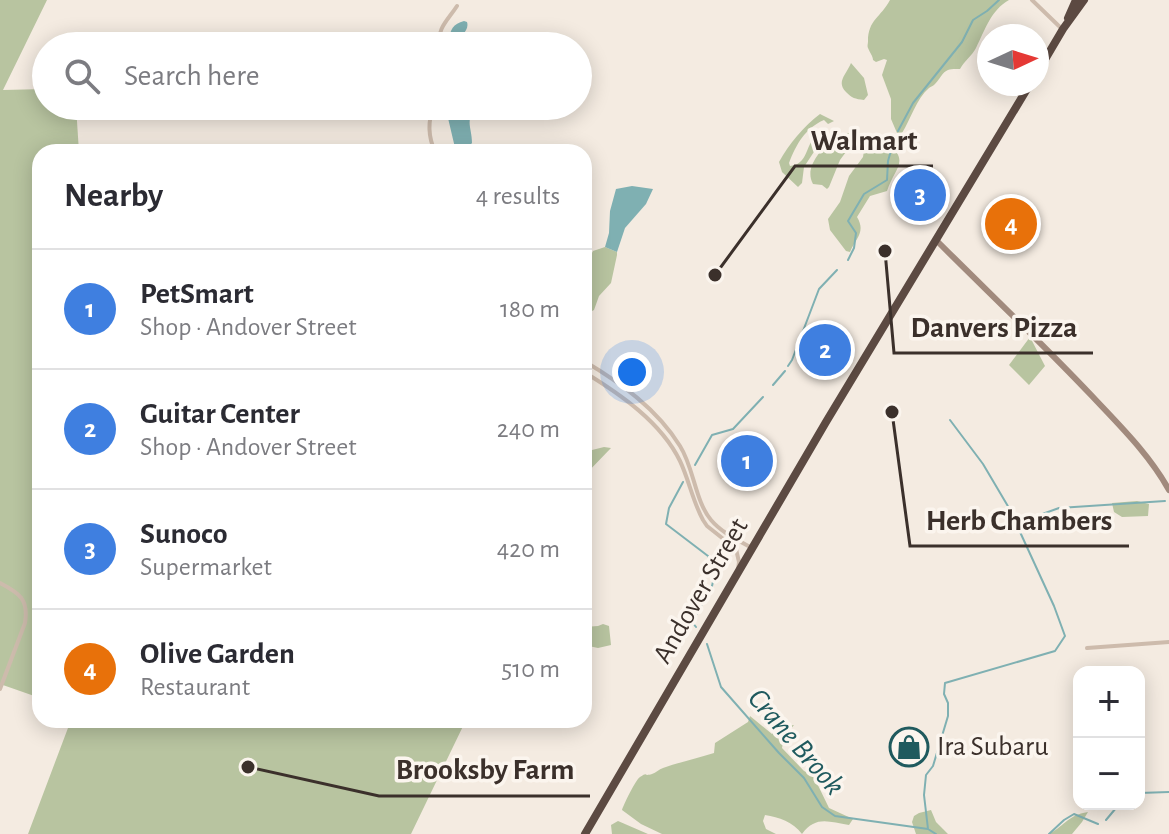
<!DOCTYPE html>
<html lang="en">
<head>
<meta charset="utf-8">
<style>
  body { margin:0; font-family:"Alegreya Sans",sans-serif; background:#f7f7f7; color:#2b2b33 }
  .controls { position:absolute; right:24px; bottom:24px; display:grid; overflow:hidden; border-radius:16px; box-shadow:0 4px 20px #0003 }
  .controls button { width:72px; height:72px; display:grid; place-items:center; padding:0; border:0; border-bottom:2px solid #e1e1e2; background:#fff; color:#2b2b33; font:40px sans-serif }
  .compass { position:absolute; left:977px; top:24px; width:72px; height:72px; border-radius:50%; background:#fff; box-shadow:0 4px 20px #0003; rotate:86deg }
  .you { position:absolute; left:632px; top:372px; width:28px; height:28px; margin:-20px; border:6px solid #fff; border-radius:50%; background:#1a73e8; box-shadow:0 0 0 12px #1a73e833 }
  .badge { display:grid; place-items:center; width:52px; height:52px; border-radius:50%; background:#2563eb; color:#fff; font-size:26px; font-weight:700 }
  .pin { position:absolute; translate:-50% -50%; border:4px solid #fff; box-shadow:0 2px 8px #0006 }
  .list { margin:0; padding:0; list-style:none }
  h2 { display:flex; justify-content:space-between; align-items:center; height:104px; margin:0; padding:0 32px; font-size:34px }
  h2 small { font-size:26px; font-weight:400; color:#7c7c81 }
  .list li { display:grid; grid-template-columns:52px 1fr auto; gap:24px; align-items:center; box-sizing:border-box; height:120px; padding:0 32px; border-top:2px solid #e1e1e2 }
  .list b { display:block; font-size:30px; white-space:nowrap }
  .list p { margin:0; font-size:26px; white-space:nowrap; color:#7c7c81 }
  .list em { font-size:26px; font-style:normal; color:#7c7c81 }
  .icon { flex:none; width:44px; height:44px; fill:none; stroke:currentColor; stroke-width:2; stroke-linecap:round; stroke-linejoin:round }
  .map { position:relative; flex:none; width:1169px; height:834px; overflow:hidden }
  .search { position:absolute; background:#fff; box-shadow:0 4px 20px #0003; left:32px; top:32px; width:560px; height:88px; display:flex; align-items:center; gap:20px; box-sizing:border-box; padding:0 28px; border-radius:44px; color:#7c7c81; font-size:30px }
  .panel { position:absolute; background:#fff; box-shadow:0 4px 20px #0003; left:32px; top:144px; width:560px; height:584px; border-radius:24px }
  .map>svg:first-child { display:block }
  .green { fill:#b8c4a0 }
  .water { fill:#7fb0b2 }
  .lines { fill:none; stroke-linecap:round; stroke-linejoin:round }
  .stream { stroke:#7fb0b2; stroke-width:2 }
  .street { stroke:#cdbbac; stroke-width:4 }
  .secondary { stroke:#a18a7d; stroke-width:6 }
  .highway { stroke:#5c4a42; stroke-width:8 }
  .labels { text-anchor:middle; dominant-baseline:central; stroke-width:7; stroke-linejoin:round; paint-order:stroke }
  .street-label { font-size:28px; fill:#3b302b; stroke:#fbf5ee }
  .poi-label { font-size:28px; fill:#3b302b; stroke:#fbf5ee; text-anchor:start }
  .water-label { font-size:30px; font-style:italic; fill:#1f5a5e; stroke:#fbf5ee }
  .leader { fill:none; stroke:#3b302b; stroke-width:3 }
  .callout-dot { fill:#3b302b; stroke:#fbf5ee; stroke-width:3 }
  .callout-label { font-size:30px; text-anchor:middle; font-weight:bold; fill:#3b302b; stroke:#fbf5ee; stroke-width:7; stroke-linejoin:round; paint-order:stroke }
</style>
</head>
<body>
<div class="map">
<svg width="1169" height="834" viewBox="0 0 1169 834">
  <rect width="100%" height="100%" fill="#f4ebe1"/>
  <!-- green -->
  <path class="green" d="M0,0H47L3,90L46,89V106H76L79,152H40V698L0,684Z
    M890,0H1009C991,10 985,30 976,48C972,56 964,61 960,69C941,68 945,74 934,85C933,86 930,87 929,88C916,99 911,119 902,133H897L891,119V99L882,75L887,60L884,59L876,62L873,60C873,56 870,53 868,48C867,46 868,44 868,41C868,20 881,17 890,0Z
    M851,63L864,78L868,95L864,100C855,99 852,98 846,92C836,82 846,75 851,63Z
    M820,114L834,121L828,124L824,120C805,128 796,145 789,163L790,166C812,164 803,137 824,132L825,135L804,167L802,183L798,187L782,172L779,162C789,144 804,126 820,114Z
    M848,133L854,134L857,137L840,160L829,187L827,189L822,185L813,184C803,166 824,148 835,134Z
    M869,134C876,136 880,140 887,144C911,160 894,169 887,191L870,196L857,217C866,232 856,238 850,252L846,251L830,230L828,219L840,202L849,176L863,157L866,138Z
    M605,247L617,252V255L611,283L599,296L594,310L584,315V268L593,251Z
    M1030,337L1045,366L1029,385L1009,365Z
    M604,447L611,448L584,476V452Z
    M1137,501L1149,504L1148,516L1122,517L1114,512L1112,503Z
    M603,624L609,626L611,645L598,648L584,645V627L598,626Z
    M750,716L772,734L786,726L794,725L784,737L782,748L804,771L813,775L829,808L853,819L849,825C829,822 816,815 802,834C793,822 779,817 765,815L763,821L766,829L776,834H662L641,824L622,810C623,806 636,779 640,777C649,771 642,777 652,774C656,773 659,769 663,768C680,762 698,758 714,753L715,743L748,722Z
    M71,720H466L411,834H28Z
    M931,810L936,822L948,834H916L912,822L914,816L919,813Z
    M1088,812L1082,822L1072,834H1048C1063,828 1067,815 1088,812Z
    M618,821L648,834H612L611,825Z"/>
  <!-- water -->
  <path class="water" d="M464,21L467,22C470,32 458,36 456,46H450C448,34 451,24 464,21Z
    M449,106H483C462,118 472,125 472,143L464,152H456L448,118Z
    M632,186L653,189L646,204L625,228L617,252L605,247L609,233L610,211L616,189Z"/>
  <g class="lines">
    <!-- stream -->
    <path class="stream" d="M898,131L913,103L962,42L973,20L987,11L999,0
      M848,260L854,248L856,233L848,221L864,194L887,180L888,161L892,147
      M788,366L792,360L819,289L837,270
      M773,385L785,371
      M695,465L712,435L733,429L763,397
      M683,482L669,508L666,524L708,556L715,573L712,586
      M1031,518L1059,508L1165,501
      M696,627L692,622L707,595
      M707,644L721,687L779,753L804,778L822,807L835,816L928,829L936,834
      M1139,793L1169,792
      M1106,820L1116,808
      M928,829L924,795L926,775L933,766L948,716V703L944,694L945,683L1055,651L1065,636L1054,606L1009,508L983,464L950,420
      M1049,834L1064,820L1074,814L1098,824"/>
    <!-- street -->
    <path class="street" d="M1032,0L1062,29
      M439,46C437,28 448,20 457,6
      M433,106C428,123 428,136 435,152
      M584,361C621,383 657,409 680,446C694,468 695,501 711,520C722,533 738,540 752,548
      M584,372C620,394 661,422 680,461C689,480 693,502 703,520L707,526L736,549L739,562L738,569
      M1087,648L1169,642
      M0,689L25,623C29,599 19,593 0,583"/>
    <!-- secondary -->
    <path class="secondary" d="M936,240C988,292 1041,342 1092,396C1120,426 1149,454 1169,490"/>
    <!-- highway -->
    <path class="highway" d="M1068,18L1076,0
      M1037,73L1063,29L1084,0
      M585,834L826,422L1030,84"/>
  </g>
  <!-- icons -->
  <defs>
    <g id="shop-ring" transform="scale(2)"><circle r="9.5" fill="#fbf5ee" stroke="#1f5a5e" stroke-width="1.5"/><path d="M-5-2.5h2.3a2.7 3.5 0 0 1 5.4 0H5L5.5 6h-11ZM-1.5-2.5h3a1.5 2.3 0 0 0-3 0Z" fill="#1f5a5e"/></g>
  </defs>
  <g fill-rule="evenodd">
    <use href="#shop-ring" x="909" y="747"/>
  </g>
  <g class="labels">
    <!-- street labels -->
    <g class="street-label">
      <text transform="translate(701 591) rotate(-60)">Andover Street</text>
    </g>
    <!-- poi labels -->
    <g class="poi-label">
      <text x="937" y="747">Ira Subaru</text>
    </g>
    <!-- water labels -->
    <g class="water-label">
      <text transform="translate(796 742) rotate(49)">Crane Brook</text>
    </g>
  </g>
  <!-- callouts -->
  <path class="leader" d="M715 275L795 166H933M885 251L894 353H1093M892 412L910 546H1129M248 767L379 796H590"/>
  <g class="callout-dot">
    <circle cx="715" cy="275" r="8"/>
    <circle cx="885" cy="251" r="8"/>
    <circle cx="892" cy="412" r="8"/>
    <circle cx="248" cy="767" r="8"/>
  </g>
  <g class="callout-label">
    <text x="864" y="150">Walmart</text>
    <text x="994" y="337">Danvers Pizza</text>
    <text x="1019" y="530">Herb Chambers</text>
    <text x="485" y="779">Brooksby Farm</text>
  </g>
</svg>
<div class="controls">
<button>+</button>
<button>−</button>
</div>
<svg class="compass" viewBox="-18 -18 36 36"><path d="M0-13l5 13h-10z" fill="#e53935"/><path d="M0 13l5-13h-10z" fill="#7c7c81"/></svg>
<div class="you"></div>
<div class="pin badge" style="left:747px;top:461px;background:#3f7fe0">1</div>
<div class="pin badge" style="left:825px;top:350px;background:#3f7fe0">2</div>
<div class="pin badge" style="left:920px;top:195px;background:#3f7fe0">3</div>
<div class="pin badge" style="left:1011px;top:224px;background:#e8710a">4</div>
<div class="search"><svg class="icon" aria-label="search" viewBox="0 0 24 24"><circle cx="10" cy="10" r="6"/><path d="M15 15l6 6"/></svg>Search here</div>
<section class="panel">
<h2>Nearby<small>4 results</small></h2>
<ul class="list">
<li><span class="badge" style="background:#3f7fe0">1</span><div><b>PetSmart</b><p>Shop · Andover Street</p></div><em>180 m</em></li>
<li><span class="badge" style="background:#3f7fe0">2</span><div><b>Guitar Center</b><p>Shop · Andover Street</p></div><em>240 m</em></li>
<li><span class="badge" style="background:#3f7fe0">3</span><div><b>Sunoco</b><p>Supermarket</p></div><em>420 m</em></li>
<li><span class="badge" style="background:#e8710a">4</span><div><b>Olive Garden</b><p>Restaurant</p></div><em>510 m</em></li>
</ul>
</section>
</div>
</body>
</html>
